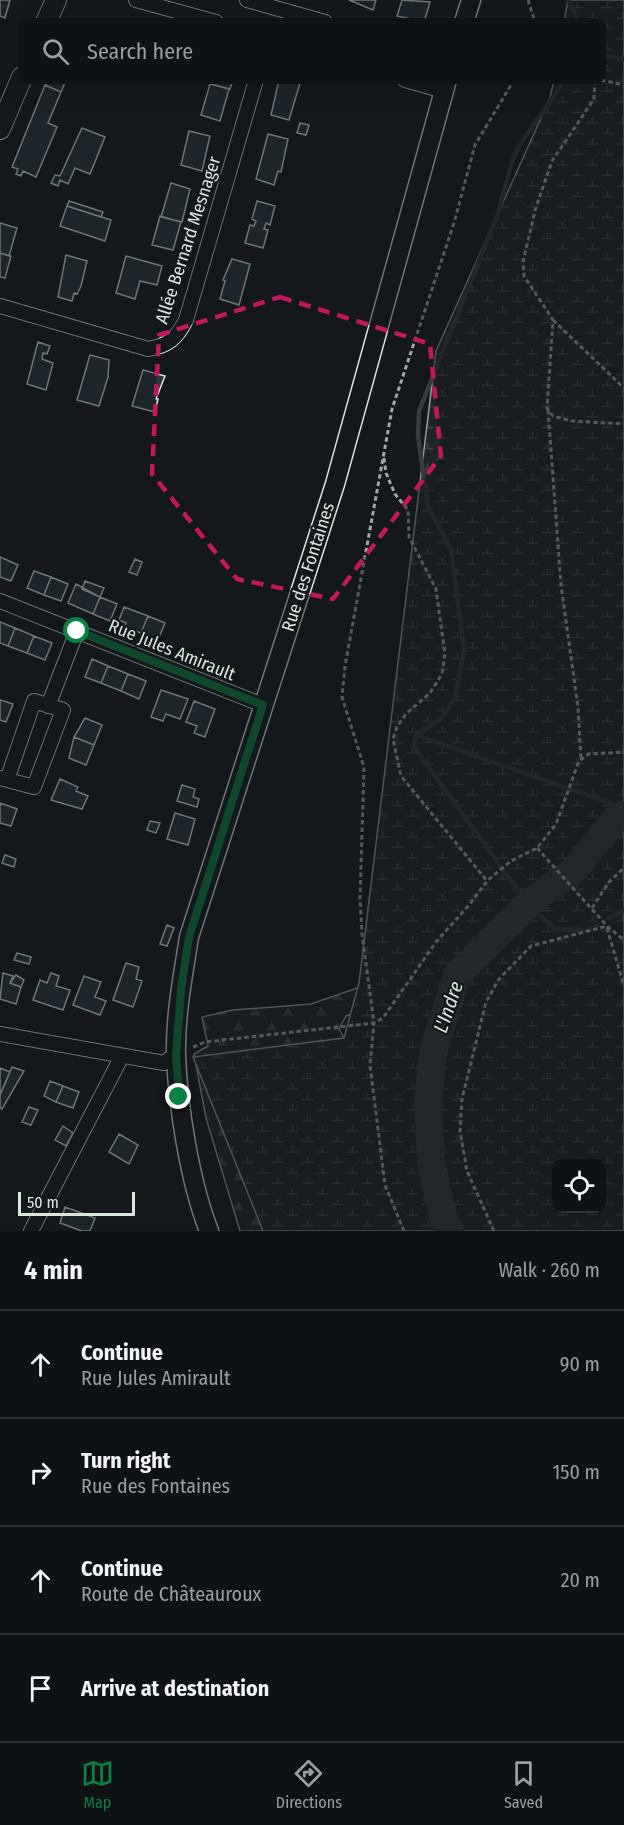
<!DOCTYPE html>
<html lang="en">
<head>
<meta charset="utf-8">
<style>
  body { margin:0; font-family:"Fira Sans Condensed",sans-serif; background:#181b1e; color:#f1f3f6 }
  .controls { position:absolute; right:18px; bottom:18px; display:grid; overflow:hidden; border-radius:12px; box-shadow:0 6px 24px #0002 }
  .controls button { width:54px; height:54px; display:grid; place-items:center; padding:0; border:0; border-bottom:2px solid #2f3234; background:#0f1215; color:#f1f3f6; font:30px sans-serif }
  .scale { position:absolute; left:18px; bottom:15px; width:117px; box-sizing:border-box; padding-left:6px; border:3px solid #d8e6dc; border-top:0; font-size:16px; line-height:21px; white-space:nowrap; color:#d8e6dc; -webkit-text-stroke:4px #14181c; paint-order:stroke }
  .stop { position:absolute; width:18px; height:18px; margin:-14px; border:4px solid #0b8043; border-radius:50%; background:#fff }
  .stop.end { background:#0b8043; border-color:#fff; box-shadow:0 2px 6px #0008 }
  .list { margin:0; padding:0; list-style:none }
  h2 { display:flex; justify-content:space-between; align-items:center; height:78px; margin:0; padding:0 24px; font-size:26px }
  h2 small { font-size:20px; font-weight:400; color:#9b9ea0 }
  .list li { display:grid; grid-template-columns:39px 1fr auto; gap:18px; align-items:center; box-sizing:border-box; height:108px; padding:0 24px; border-top:2px solid #2f3234 }
  .list b { display:block; font-size:22px; white-space:nowrap }
  .list p { margin:0; font-size:20px; white-space:nowrap; color:#9b9ea0 }
  .list em { font-size:20px; font-style:normal; color:#9b9ea0 }
  .icon { flex:none; width:33px; height:33px; fill:none; stroke:currentColor; stroke-width:2; stroke-linecap:round; stroke-linejoin:round }
  .map { position:relative; flex:none; width:624px; height:1231px; overflow:hidden }
  .search { position:absolute; background:#0f1215; box-shadow:0 6px 24px #0002; left:18px; right:18px; top:18px; height:66px; display:flex; align-items:center; gap:15px; box-sizing:border-box; padding:0 21px; border-radius:12px; color:#9b9ea0; font-size:22px }
  .sheet { height:510px; background:#0f1215 }
  nav { display:flex; justify-content:space-around; align-items:center; box-sizing:border-box; height:84px; border-top:2px solid #2f3234; background:#0f1215; font-size:16px; color:#9b9ea0 }
  nav a { display:grid; justify-items:center; gap:3px }
  nav .on { color:#0b8043 }
  .map>svg:first-child { display:block }
  .forest { fill:url(#forest-firs); stroke:#939e99; stroke-width:1.5 }
  .wetland { fill:url(#wetland-marsh); stroke:#939e99; stroke-width:1.5; fill-rule:evenodd }
  .lines { fill:none; stroke-linecap:round; stroke-linejoin:round }
  .stream { stroke:#363b3e; stroke-width:4.5 }
  .river { stroke:#363b3e; stroke-width:28 }
  .building { fill:#2c363c; stroke:#d8e6dc; stroke-width:1.5 }
  .minor-casing { stroke:#d8e6dc; stroke-width:16 }
  .tertiary-casing { stroke:#d8e6dc; stroke-width:21 }
  .secondary-casing { stroke:#d8e6dc; stroke-width:22 }
  .path { stroke:#9da8a2; stroke-width:3; stroke-dasharray:4.5 3; stroke-linecap:butt }
  .minor { stroke:#14181c; stroke-width:14 }
  .tertiary { stroke:#14181c; stroke-width:18 }
  .secondary { stroke:#14181c; stroke-width:20 }
  .route { stroke:#0b8043; stroke-width:8 }
  .marked { fill:none; stroke:#c2185b; stroke-width:4.5; stroke-dasharray:12 8; stroke-linejoin:round }
  .labels { text-anchor:middle; dominant-baseline:central; stroke-width:4.5; stroke-linejoin:round; paint-order:stroke }
  .street-label { font-size:18px; fill:#d8e6dc; stroke:#14181c }
  .water-label { font-size:20px; font-style:italic; fill:#d8e6dc; stroke:#14181c }
</style>
</head>
<body>
<div class="map">
<svg width="624" height="1231" viewBox="0 0 624 1231">
  <defs>
    <pattern id="forest-firs" width="22" height="20" patternUnits="userSpaceOnUse" patternTransform="scale(1.5)"><rect width="22" height="20" fill="#202428"/><path d="M5 1l3.5 6h-7zM16 11l3.5 6h-7z" fill="#404447"/></pattern>
    <pattern id="wetland-marsh" width="20" height="14" patternUnits="userSpaceOnUse" patternTransform="scale(1.5)"><rect width="20" height="14" fill="#202428"/><path d="M1 5h8M5 5V1M11 12h8M15 12V8" fill="none" stroke="#404447"/></pattern>
  </defs>
  <rect width="100%" height="100%" fill="#14181c"/>
  <!-- forest -->
  <path class="forest" d="M366,985L372,1008L346,1016L339,1029L347,1043L413,1231H240L206,1118L194,1054L208,1046L202,1017L233,1010L311,1004Z"/>
  <!-- wetland -->
  <path class="wetland" d="M568,0H624V1231H263L193,1057L344,1038L359,983L436,351L550,98L554,80H602V22H564ZM556,1164H602V1208H556Z"/>
  <g class="lines">
    <!-- stream -->
    <path class="stream" d="M568,0L579,22
      M602,55L624,59
      M565,80L519,146L512,162L497,216L419,411L418,436L428,507L451,549L464,650L455,697L441,719L416,735L414,747L528,904L555,929L587,930L598,925
      M416,735L624,808
      M608,919L624,910"/>
    <!-- river -->
    <path class="river" d="M450,1231L443,1217L431,1162L428,1102L433,1052L457,975L528,904L576,868L617,817L624,815"/>
  </g>
  <!-- building -->
  <path class="building" d="M0,0H10L5,18L0,16Z
    M349,0H376L373,10Z
    M402,0L430,2L424,22L397,16Z
    M48,80H66L61,92L45,85Z
    M208,80H233L230,89L207,83Z
    M279,80L300,83L289,120L271,115Z
    M210,84L229,89L220,121L201,115Z
    M45,85L61,92L48,123L57,127L36,177L23,171L21,176L16,174L18,169L12,167Z
    M300,123L309,125L306,135L297,133Z
    M82,128L105,137L90,174L75,168L68,184L60,180L58,186L51,183L55,175L60,176Z
    M189,131L210,136L202,171L181,165Z
    M268,134L288,139L281,172L278,171L274,185L256,179Z
    M171,183L190,189L182,222L161,217Z
    M69,201L103,212L101,217L67,206Z
    M257,201L275,206L270,225L266,223L264,229L268,230L263,248L245,243L250,225L254,226L256,221L252,219Z
    M67,206L111,220L105,241L60,226Z
    M160,216L181,222L173,250L152,245Z
    M0,223L17,228L9,256L0,253Z
    M0,253L11,256L5,278L0,277Z
    M66,255L87,261L81,286L77,294L74,293L72,301L58,297Z
    M126,256L162,266L157,285L140,281L135,299L116,293Z
    M232,259L250,264L239,305L220,299L225,281L223,280Z
    M38,342L50,346L47,354L43,353L42,359L53,363L46,390L27,384Z
    M90,355L109,360L108,377L99,406L77,400Z
    M143,370L165,376L156,399H158L155,412L132,406Z
    M0,557L18,565L11,581L0,577Z
    M135,559L142,562L137,575L129,572Z
    M34,571L51,577L44,595L27,588Z
    M51,577L68,584L61,601L44,595Z
    M85,581L104,588L100,597L82,589Z
    M76,584L100,597L93,614L68,603Z
    M100,597L117,604L110,621L93,614Z
    M124,607L148,616L141,633L124,627L126,623L119,620Z
    M148,616L165,623L158,640L141,633Z
    M0,622L15,628L8,646L0,643Z
    M15,628L34,636L27,653L8,646Z
    M34,636L52,643L45,660L27,653Z
    M92,659L108,666L101,683L85,677Z
    M108,666L128,674L121,691L101,683Z
    M128,674L146,681L139,699L121,691Z
    M161,690L188,699L180,719L166,714L163,721L151,717Z
    M0,700L13,704L6,722L0,720Z
    M194,701L215,709L205,737L194,733L197,726L186,722Z
    M85,718L102,725L94,745L74,737Z
    M74,737L94,745L86,765L69,758Z
    M60,779L78,787L76,791L88,796L82,809L51,800Z
    M182,785L195,789L193,797L199,799L197,807L177,801Z
    M0,803L17,809L11,826L0,823Z
    M175,813L195,819L188,845L167,839Z
    M150,821L160,823L156,833L147,830Z
    M5,855L16,859L14,867L2,863Z
    M167,925L174,928L167,946L160,944Z
    M17,953L31,957L29,964L14,960Z
    M126,963L139,967L136,979L142,981L133,1007L113,1000Z
    M3,973L13,976L10,983L21,987L16,1004L0,999Z
    M51,973L59,976L56,986L70,990L63,1010L33,1000L40,980L47,983Z
    M16,975L24,980L21,987L10,983Z
    M84,976L101,982L95,997L106,1001L100,1015L73,1005Z
    M12,1067L24,1071L2,1109L0,1108V1095Z
    M0,1068L10,1072L1,1093L0,1092Z
    M50,1081L63,1086L56,1102L44,1096Z
    M63,1086L79,1092L73,1108L56,1102Z
    M29,1107L38,1110L31,1125L22,1122Z
    M63,1126L73,1133L66,1146L55,1140Z
    M119,1134L138,1145L129,1164L109,1152Z
    M65,1207L95,1218L90,1231H82L60,1223Z"/>
  <g class="lines">
    <!-- minor casing -->
    <g class="minor-casing">
      <path id="minor" d="M136,0L216,22
        M247,0L325,22
        M405,80L444,91
        M0,306L148,349C168,346 177,338 186,320L256,80
        M0,601L263,705
        M48,706L77,631
        M0,778L34,787L63,710L34,701L7,780
        M0,1034L164,1063L176,1054
        M31,1231L122,1056"/>
    </g>
    <!-- tertiary casing -->
    <g class="tertiary-casing">
      <path id="tertiary" d="M464,22L471,0
        M209,1231C190,1182 178,1108 176,1056C175,1016 183,976 189,937L335,484L447,80"/>
    </g>
    <!-- secondary casing -->
    <g class="secondary-casing">
      <path id="secondary" d="M46,22L56,0
        M0,129L22,77"/>
    </g>
    <!-- path -->
    <path class="path" d="M528,0L535,22
      M595,80L594,99L552,161L536,207L523,262L524,276L553,320L547,408L553,416L571,421L624,424
      M601,80L624,85
      M553,320L624,388
      M548,410L561,585L578,707L581,760
      M384,458L386,473L395,494L408,510L409,537L436,589L445,654L442,674L430,693L406,714L397,727L393,739L401,776L487,881
      M537,848L607,926L624,940
      M592,908L609,882L624,868
      M607,928L624,986
      M193,1047L205,1042L374,1023L362,934L360,898L364,767L342,697L345,666L392,409L454,223L475,145L514,80
      M404,1231L385,1185L370,1065L374,1023L383,1018L436,942L469,905L487,881L511,861L537,848L556,824L579,761L589,754L624,752
      M494,1231L467,1171L460,1131L462,1099L486,1002L499,979L531,946L607,926"/>
    <!-- minor -->
    <use href="#minor" class="minor"/>
    <!-- tertiary -->
    <use href="#tertiary" class="tertiary"/>
    <!-- secondary -->
    <use href="#secondary" class="secondary"/>
  </g>
  <g class="lines">
    <!-- route -->
    <path class="route" d="M77,631L263,705L189,937L181,990L176,1054L179,1097"/>
  </g>
  <!-- marked area -->
  <path d="M0 0H624V1231H0ZM280,297L430,344L441,456L333,599L237,579L152,474L159,335Z" fill="#14181c" fill-opacity=".55" fill-rule="evenodd"/>
  <path class="marked" d="M280,297L430,344L441,456L333,599L237,579L152,474L159,335Z"/>
  <g class="labels">
    <!-- street labels -->
    <g class="street-label">
      <text transform="translate(188 240) rotate(-72)">Allée Bernard Mesnager</text>
      <text transform="translate(308 567) rotate(-72)">Rue des Fontaines</text>
      <text transform="translate(172 650) rotate(22)">Rue Jules Amirault</text>
    </g>
    <!-- water labels -->
    <g class="water-label">
      <text transform="translate(448 1007) rotate(-71)">L'Indre</text>
    </g>
  </g>
</svg>
<div class="controls">
<button><svg class="icon" aria-label="locate" viewBox="0 0 24 24"><circle cx="12" cy="12" r="6"/><path d="M12 2v4M12 18v4M2 12h4M18 12h4"/></svg></button>
</div>
<div class="scale">50 m</div>
<div class="stop" style="left:77px;top:631px"></div>
<div class="stop end" style="left:179px;top:1097px"></div>
<div class="search"><svg class="icon" aria-label="search" viewBox="0 0 24 24"><circle cx="10" cy="10" r="6"/><path d="M15 15l6 6"/></svg>Search here</div>
</div>
<section class="sheet">
<h2>4 min<small>Walk · 260 m</small></h2>
<ul class="list">
<li><svg class="icon" aria-label="ahead" viewBox="0 0 24 24"><path d="M12 20V5M6 11l6-6 6 6"/></svg><div><b>Continue</b><p>Rue Jules Amirault</p></div><em>90 m</em></li>
<li><svg class="icon" aria-label="right" viewBox="0 0 24 24"><path d="M7 20v-9h11M14 6l5 5-5 5"/></svg><div><b>Turn right</b><p>Rue des Fontaines</p></div><em>150 m</em></li>
<li><svg class="icon" aria-label="ahead" viewBox="0 0 24 24"><path d="M12 20V5M6 11l6-6 6 6"/></svg><div><b>Continue</b><p>Route de Châteauroux</p></div><em>20 m</em></li>
<li><svg class="icon" aria-label="arrive" viewBox="0 0 24 24"><path d="M6 21V4h12l-3 4 3 4H6"/></svg><div><b>Arrive at destination</b></div></li>
</ul>
</section>
<nav>
<a class="on"><svg class="icon" aria-label="map" viewBox="0 0 24 24"><path d="M3 6l6-2 6 2 6-2v14l-6 2-6-2-6 2zM9 4v14M15 6v14"/></svg>Map</a>
<a><svg class="icon" aria-label="directions" viewBox="0 0 24 24"><path d="M12 3l9 9-9 9-9-9zM9 14v-3h6M13 9l2 2-2 2"/></svg>Directions</a>
<a><svg class="icon" aria-label="saved" viewBox="0 0 24 24"><path d="M7 4h10v16l-5-4-5 4z"/></svg>Saved</a>
</nav>
</body>
</html>
